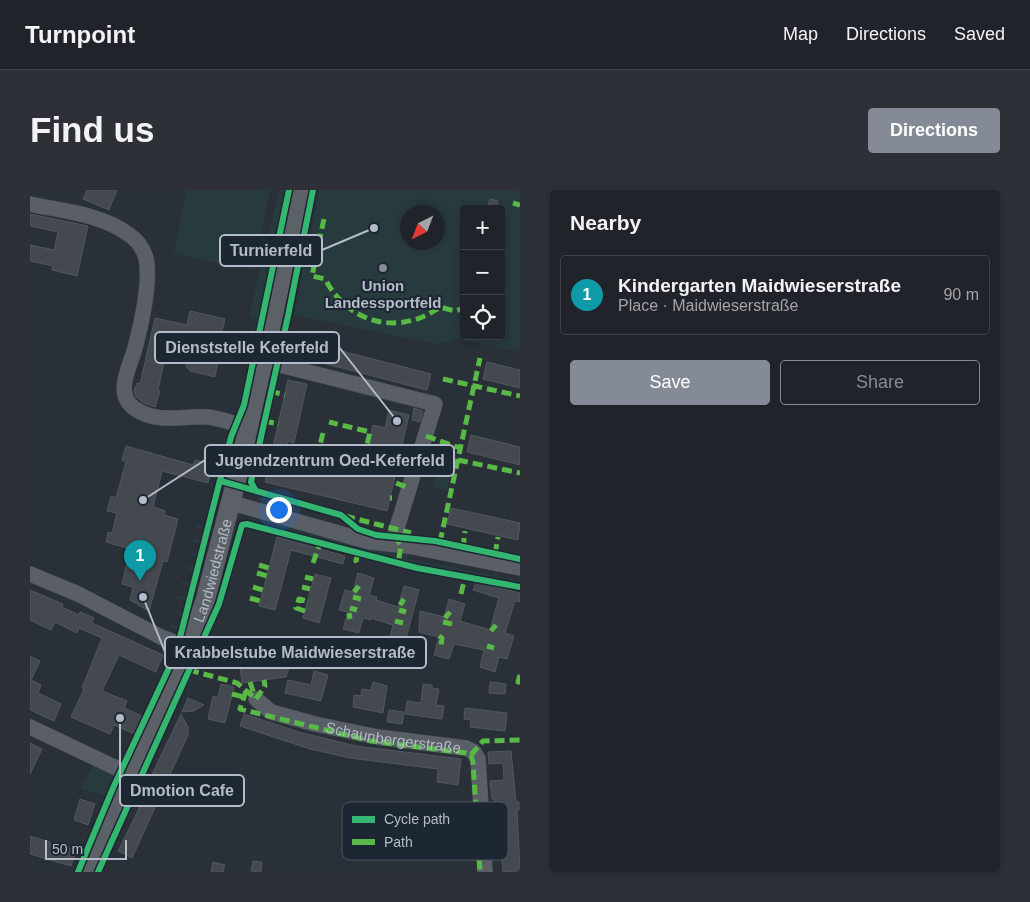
<!DOCTYPE html>
<html lang="en">
<head>
<meta charset="utf-8">
<style>
  body { margin:0; font-family:Arial,sans-serif; background:#2d3036; color:#f1f3f6 }
  .controls { position:absolute; right:15px; top:15px; display:grid; overflow:hidden; border-radius:5px; box-shadow:0 2px 8px #0003 }
  .controls button { width:45px; height:45px; display:grid; place-items:center; padding:0; border:0; border-bottom:1px solid #3d4147; background:#20242a; color:#f1f3f6; font:25px sans-serif }
  .compass { position:absolute; left:370px; top:15px; width:45px; height:45px; border-radius:50%; background:#20242a; box-shadow:0 2px 8px #0003; rotate:222deg }
  .scale { position:absolute; left:15px; bottom:12px; width:82px; box-sizing:border-box; padding-left:5px; border:2px solid #b4bcc9; border-top:0; font-size:14px; line-height:18px; white-space:nowrap; color:#b4bcc9; -webkit-text-stroke:4px #1d2633; paint-order:stroke }
  .you { position:absolute; left:248px; top:319px; width:18px; height:18px; margin:-12px; border:4px solid #fff; border-radius:50%; background:#1a73e8; box-shadow:0 0 0 8px #1a73e833 }
  .badge { display:grid; place-items:center; width:32px; height:32px; border-radius:50%; background:#848b96; color:#fff; font-size:16px; font-weight:700 }
  .pin { position:absolute; translate:-50% -41px; filter:drop-shadow(0 1px 2px #0008) }
  .pin::after { content:''; position:absolute; top:26px; width:18px; height:15px; background:inherit; clip-path:polygon(0 0,100% 0,50% 100%) }
  .list { margin:0; padding:0; list-style:none }
  h2 { display:flex; justify-content:space-between; align-items:center; height:65px; margin:0; padding:0 20px; font-size:21px }
  h2 small { font-size:16px; font-weight:400; color:#a2a4a8 }
  .list li { display:grid; grid-template-columns:32px 1fr auto; gap:15px; align-items:center; box-sizing:border-box; height:80px; margin:0 10px 10px; padding:0 10px; border:1px solid #3d4147; border-radius:5px }
  .list b { display:block; font-size:19px; white-space:nowrap }
  .list p { margin:0; font-size:16px; white-space:nowrap; color:#a2a4a8 }
  .list em { font-size:16px; font-style:normal; color:#a2a4a8 }
  .actions { display:flex; gap:10px; padding:15px 20px }
  .actions a { flex:1; padding:11px 0; border:1px solid #848b96; border-radius:5px; text-align:center; font-size:18px; color:#848b96 }
  .actions .main { background:#848b96; color:#fff }
  .icon { flex:none; width:28px; height:28px; fill:none; stroke:currentColor; stroke-width:2; stroke-linecap:round; stroke-linejoin:round }
  .map { position:relative; flex:none; width:490px; height:682px; overflow:hidden; border-radius:5px }
  header { display:flex; align-items:center; gap:30px; box-sizing:border-box; height:70px; padding:0 25px; background:#20242a; border-bottom:1px solid #3d4147 }
  header strong { font-size:24px }
  nav { display:flex; gap:28px; margin-inline-start:auto; font-size:18px }
  .intro { display:flex; align-items:center; justify-content:space-between; box-sizing:border-box; height:120px; padding:0 30px }
  h1 { margin:0; font-size:35px }
  .button { padding:12px 22px; border-radius:5px; background:#848b96; color:#fff; font-size:18px; font-weight:700 }
  main { display:flex; gap:30px; padding:0 30px }
  aside { flex:1; background:#20242a; border-radius:5px; box-shadow:0 2px 8px #0003 }
  .map>svg:first-child { display:block }
  .green { fill:#273a3e; fill-rule:evenodd }
  .building { fill:#444950; stroke:#52575f }
  .lines { fill:none; stroke-linecap:round; stroke-linejoin:round }
  .minor-casing { stroke:#484c53; stroke-width:16 }
  .major-casing { stroke:#484c55; stroke-width:20 }
  .minor { stroke:#5a5e66; stroke-width:15 }
  .major { stroke:#5c6168; stroke-width:19 }
  .quiet { stroke:#58b947; stroke-width:5; stroke-dasharray:10 5; stroke-linecap:butt }
  .cycleway-casing { stroke:#1d2633; stroke-width:9 }
  .cycleway { stroke:#33b770; stroke-width:6 }
  .poi-dot { fill:#848b96; stroke:#1d2633; stroke-width:2 }
  .labels { text-anchor:middle; dominant-baseline:central; stroke-width:4; stroke-linejoin:round; paint-order:stroke }
  .poi-label { font-size:15px; font-weight:bold; fill:#b4bcc9; stroke:#1d2633 }
  .street-label { font-size:15px; fill:#b4bcc9; stroke:#1d2633 }
  .key { fill:#1d2633; stroke:#4a5360; stroke-width:1 }
  .key-label { font-size:14px; fill:#b4bcc9 }
  .leader { fill:none; stroke:#b4bcc9; stroke-width:2 }
  .callout-dot { fill:#b4bcc9; stroke:#1d2633; stroke-width:2 }
  .callout { fill:#1d2633; stroke:#b4bcc9; stroke-width:2 }
  .callout-label { font-size:16px; text-anchor:middle; font-weight:bold; fill:#b4bcc9 }
</style>
</head>
<body>
<header>
<strong>Turnpoint</strong>
<nav><a>Map</a><a>Directions</a><a>Saved</a></nav>
</header>
<div class="intro"><h1>Find us</h1><a class="button">Directions</a></div>
<main>
<div class="map">
<svg width="490" height="682" viewBox="0 0 490 682">
  <rect width="100%" height="100%" fill="#2a3038"/>
  <!-- green -->
  <path class="green" d="M156,0H240L224,80L144,64Z
    M249,0H256L229,129L219,126Z
    M289,0H490V162L430,149L405,154L264,125ZM434,19H471V146H434ZM378,22H408V52H378Z
    M413,258L427,262L417,301L403,297Z
    M228,304L255,312L247,315L227,309Z
    M223,327C270,341 317,358 367,360L366,370L221,331Z
    M167,334L176,337L148,439L140,437V434L148,436L151,425L143,422L144,420L152,422L155,410L147,408L148,405L155,407L158,396L151,394L152,391L159,393L162,381L155,379L156,376L163,378L166,367L159,365V363L167,364L170,353L162,351L163,349L171,350L174,339L166,337Z
    M372,360L378,363L379,369L463,385L465,376L468,377L467,386L488,390L490,382V393L371,371Z
    M63,574L83,584L85,589L77,606L51,599Z"/>
  <!-- building -->
  <path class="building" d="M57,0H87L79,20L53,9Z
    M460,9L468,11L466,19H457Z
    M0,24L58,36L47,86L22,80L23,76L0,71V55L24,60L28,42L0,36Z
    M160,121L195,129L192,142L194,143L185,187L160,181L156,176L159,164L154,156L138,153L128,200L130,201L125,217L114,213L106,207L104,201L107,193L110,194L125,128L157,135Z
    M273,151L401,184L397,200L269,167Z
    M457,172L490,180V198L453,189Z
    M258,190L277,194L264,253L258,251L255,268L332,286L343,235L355,238L359,220L379,225L357,321L235,292Z
    M384,218L393,221L390,232L382,230Z
    M441,245L490,257V275L437,262Z
    M96,256L163,275L165,270L183,275L178,293L132,281L123,317L135,321L134,325L148,329L137,372L133,371L119,421L100,410L103,397L92,394L100,359L76,352L78,342L82,343L87,323L77,321L81,306L86,308L96,272L92,270Z
    M421,318L490,333L488,350L417,334Z
    M247,347L315,366L313,374L261,360L245,420L229,416Z
    M328,383L344,388L339,405L347,407L346,410L368,417L374,396L389,400L374,456L359,452L363,435L341,428V430L333,428L329,443L313,439L318,422L309,420L315,400L323,402Z
    M285,384L301,388L289,433L273,428Z
    M446,392L490,403V412L485,411L475,443L484,446L477,469L469,467L465,482L450,477L454,460L424,454L419,469L404,465L409,447L389,442L390,421L414,427L419,409L435,414L430,431L460,440L469,408L443,400Z
    M0,400L33,414L32,417L49,425L50,422L64,428L62,433L133,465L126,482L89,465L72,501L97,511L94,518L112,526L104,544L84,535L80,544L41,527L54,499L52,498L72,448L49,438L47,443L25,432L21,440L0,430Z
    M216,447L228,453L225,460L227,473H254L253,476L259,478L256,487L212,493L208,459H211Z
    M0,466L10,471L1,490L11,495L8,503L31,514L24,531L0,520Z
    M284,481L298,485L291,511L255,503L258,490L281,495Z
    M343,492L357,496L353,523L323,517L324,505L331,506L332,499L341,500Z
    M460,492L476,494L475,504L459,503Z
    M191,494L204,497L195,533L178,529L183,506L188,508Z
    M393,494L402,495V498L409,499L406,515L414,516L412,529L375,524L377,511L391,513Z
    M158,508L174,515L164,521L152,522Z
    M435,518L477,523L475,541L440,537L441,530L434,529Z
    M359,520L374,522L372,534L357,532Z
    M151,524L158,537V545L102,668L88,661L105,627L116,602L114,601Z
    M214,524L269,542L326,556L431,569L428,595L407,592L408,579L320,568L280,559L210,536Z
    M0,553L12,559L0,584Z
    M481,561L486,612H489V620H487L490,682H473L465,609H462L460,591L474,590L473,573L459,574L458,562Z
    M50,609L65,614L58,635L44,630Z
    M0,646L46,660L41,676L0,664Z
    M223,671L232,672L231,682L221,681Z
    M183,672L195,675L193,682H181Z"/>
  <g class="lines">
    <!-- minor casing -->
    <g class="minor-casing">
      <g id="minor">
        <path d="M0,14C32,21 71,24 98,44C106,49 113,58 116,68C121,91 111,135 105,158C100,177 84,203 104,218C127,235 154,225 178,227C192,229 206,234 219,238"/>
        <path d="M234,171L405,214L362,354"/>
        <path d="M202,313L340,352L378,356L490,378"/>
        <path d="M0,384L48,404L131,447L158,457"/>
        <path id="s1" d="M226,509L241,522L285,534L348,547L436,558L444,562L448,569L455,682"/>
        <path d="M0,537L101,585"/>
      </g>
    </g>
    <!-- major casing -->
    <g class="major-casing">
      <g id="major">
        <path id="s2" d="M60,682L150,477L175,411L208,284L271,0"/>
      </g>
    </g>
    <!-- minor -->
    <use href="#minor" class="minor"/>
    <!-- major -->
    <use href="#major" class="major"/>
    <!-- quiet -->
    <path class="quiet" d="M483,13L490,15
      M294,29L282,86L295,89C318,133 368,147 410,117L425,121L434,118
      M413,189L490,206
      M240,201L255,205
      M234,231L249,234
      M293,243L287,267L332,278L334,267
      M396,246L430,258
      M289,257L334,267L340,242L299,232
      M428,270L490,283
      M366,293L379,298
      M360,308H362
      M315,326L381,343
      M364,346L371,355L368,374
      M410,352L450,168
      M433,358L435,341
      M328,363L326,371L328,377
      M465,364L468,347
      M283,373L290,353
      M229,375L239,378
      M227,383L237,386
      M275,387L283,389
      M223,397L233,400
      M272,397L280,399
      M324,402L329,396
      M431,404L435,387
      M323,407L331,409
      M220,408L230,411
      M370,415L374,409
      M320,418L327,420
      M369,420L376,422
      M275,421L266,418L269,409L277,411
      M319,423L320,429
      M415,428L420,422
      M365,431L373,433
      M413,432L422,434
      M461,441L466,435
      M409,446L412,448L411,455
      M457,456L464,458
      M159,480L207,493L226,509
      M490,485L488,492H490
      M220,492L225,507
      M216,501L210,519L341,551L436,563L441,565L443,572L450,682
      M202,504L214,507
      M226,509L235,496L234,490
      M441,565L453,551L490,550"/>
    <!-- cycleway casing -->
    <g class="cycleway-casing">
      <path id="cycleway" d="M191,291L311,325L328,339L346,345L405,351L490,369
        M226,301L221,292L258,126L283,0
        M48,682L83,598L146,463L201,247L214,215L259,0
        M68,682L189,414L212,335L217,334L387,378L490,397"/>
    </g>
    <!-- cycleway -->
    <use href="#cycleway" class="cycleway"/>
  </g>
  <!-- markers -->
  <circle class="poi-dot" cx="353" cy="78" r="5"/>
  <g class="labels">
    <!-- poi labels -->
    <g class="poi-label">
      <text x="353" y="95">Union<tspan x="353" dy="17">Landessportfeld</tspan></text>
    </g>
    <!-- street labels -->
    <g class="street-label">
      <text stroke="none"><textPath href="#s2" startOffset="326">Landwiedstraße</textPath></text>
      <text stroke="none"><textPath href="#s1" startOffset="145">Schaunbergerstraße</textPath></text>
    </g>
  </g>
  <!-- legend -->
  <rect x="312" y="612" width="166" height="58" rx="8" class="key"/>
  <rect x="322" y="626" width="23" height="7" fill="#33b770"/>
  <rect x="322" y="649" width="23" height="6" fill="#58b947"/>
  <g class="key-label">
    <text x="354" y="634">Cycle path</text>
    <text x="354" y="657">Path</text>
  </g>
  <!-- callouts -->
  <path class="leader" d="M344 38L292 60M367 231L309 157M113 310L175 270M113 407L135 462M90 528L90 600"/>
  <g class="callout-dot">
    <circle cx="344" cy="38" r="5"/>
    <circle cx="367" cy="231" r="5"/>
    <circle cx="113" cy="310" r="5"/>
    <circle cx="113" cy="407" r="5"/>
    <circle cx="90" cy="528" r="5"/>
  </g>
  <g class="callout">
    <rect x="190" y="45" width="102" height="31" rx="5"/>
    <rect x="125" y="142" width="184" height="31" rx="5"/>
    <rect x="175" y="255" width="249" height="31" rx="5"/>
    <rect x="135" y="447" width="261" height="31" rx="5"/>
    <rect x="90" y="585" width="124" height="31" rx="5"/>
  </g>
  <g class="callout-label">
    <text x="241" y="66">Turnierfeld</text>
    <text x="217" y="163">Dienststelle Keferfeld</text>
    <text x="300" y="276">Jugendzentrum Oed-Keferfeld</text>
    <text x="265" y="468">Krabbelstube Maidwieserstraße</text>
    <text x="152" y="606">Dmotion Cafe</text>
  </g>
</svg>
<div class="controls">
<button>+</button>
<button>−</button>
<button><svg class="icon" aria-label="locate" viewBox="0 0 24 24"><circle cx="12" cy="12" r="6"/><path d="M12 2v4M12 18v4M2 12h4M18 12h4"/></svg></button>
</div>
<svg class="compass" viewBox="-18 -18 36 36"><path d="M0-13l5 13h-10z" fill="#e53935"/><path d="M0 13l5-13h-10z" fill="#a2a4a8"/></svg>
<div class="scale">50 m</div>
<div class="you"></div>
<div class="pin badge" style="left:110px;top:391px;background:#0f9aa8">1</div>
</div>
<aside>
<h2>Nearby<small></small></h2>
<ul class="list">
<li><span class="badge" style="background:#0f9aa8">1</span><div><b>Kindergarten Maidwieserstraße</b><p>Place · Maidwieserstraße</p></div><em>90 m</em></li>
</ul>
<div class="actions"><a class="main">Save</a><a>Share</a></div>
</aside>
</main>
</body>
</html>
